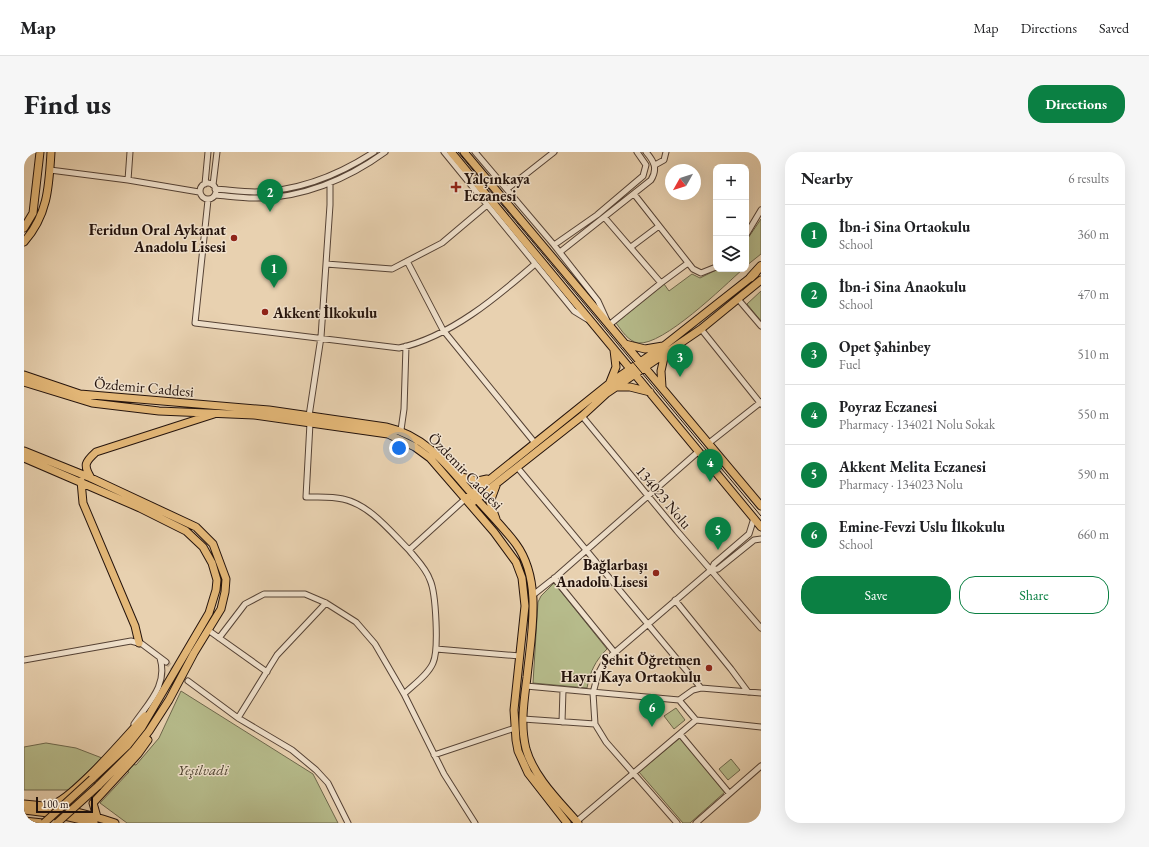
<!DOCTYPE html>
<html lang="en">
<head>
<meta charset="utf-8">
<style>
  body { margin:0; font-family:"EB Garamond",serif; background:#f6f6f6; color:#202124 }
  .controls { position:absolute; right:12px; top:12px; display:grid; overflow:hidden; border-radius:8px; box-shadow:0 4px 16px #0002 }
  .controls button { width:36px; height:36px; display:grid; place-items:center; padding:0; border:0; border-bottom:1px solid #e0e0e0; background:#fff; color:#202124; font:20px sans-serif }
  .compass { position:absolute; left:641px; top:12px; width:36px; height:36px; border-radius:50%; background:#fff; box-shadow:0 4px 16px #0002; rotate:231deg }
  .scale { position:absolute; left:12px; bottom:10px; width:57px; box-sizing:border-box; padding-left:4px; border:2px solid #24130c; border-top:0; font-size:11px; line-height:14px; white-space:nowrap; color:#24130c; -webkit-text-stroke:3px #f0e1cc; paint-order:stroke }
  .you { position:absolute; left:375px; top:296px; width:14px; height:14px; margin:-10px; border:3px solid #fff; border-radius:50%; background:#1a73e8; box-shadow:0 0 0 6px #1a73e833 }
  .badge { display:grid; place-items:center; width:26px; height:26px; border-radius:50%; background:#0b8043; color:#fff; font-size:13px; font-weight:700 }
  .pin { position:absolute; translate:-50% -33px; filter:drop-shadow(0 1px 2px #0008) }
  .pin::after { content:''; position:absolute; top:21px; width:14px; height:12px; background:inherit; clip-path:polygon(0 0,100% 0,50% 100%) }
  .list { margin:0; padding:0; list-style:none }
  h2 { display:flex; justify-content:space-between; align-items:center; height:52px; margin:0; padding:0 16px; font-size:17px }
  h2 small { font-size:13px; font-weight:400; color:#757577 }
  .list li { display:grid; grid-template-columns:26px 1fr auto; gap:12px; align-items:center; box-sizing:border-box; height:60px; padding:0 16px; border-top:1px solid #e0e0e0 }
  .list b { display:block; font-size:15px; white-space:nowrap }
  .list p { margin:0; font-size:13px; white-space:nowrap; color:#757577 }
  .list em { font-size:13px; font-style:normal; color:#757577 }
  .actions { display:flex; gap:8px; padding:12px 16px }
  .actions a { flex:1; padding:9px 0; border:1px solid #0b8043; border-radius:16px; text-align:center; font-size:14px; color:#0b8043 }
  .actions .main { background:#0b8043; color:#fff }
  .icon { flex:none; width:22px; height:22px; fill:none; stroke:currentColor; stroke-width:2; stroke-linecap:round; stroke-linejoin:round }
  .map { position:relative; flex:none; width:737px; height:671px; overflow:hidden; border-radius:16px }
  header { display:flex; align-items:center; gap:24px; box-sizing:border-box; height:56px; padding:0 20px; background:#fff; border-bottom:1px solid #e0e0e0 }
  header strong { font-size:19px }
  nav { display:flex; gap:22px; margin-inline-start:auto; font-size:14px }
  .intro { display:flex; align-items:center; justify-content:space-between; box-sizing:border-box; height:96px; padding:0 24px }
  h1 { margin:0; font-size:28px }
  .button { padding:10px 18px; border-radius:16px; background:#0b8043; color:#fff; font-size:14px; font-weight:700 }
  main { display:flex; gap:24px; padding:0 24px }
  aside { flex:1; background:#fff; border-radius:16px; box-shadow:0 4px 16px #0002 }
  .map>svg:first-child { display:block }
  .green { fill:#b6bb8b; stroke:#6d674c }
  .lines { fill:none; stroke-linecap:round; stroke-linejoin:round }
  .minor-tunnel { stroke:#c1ab8f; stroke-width:5; stroke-dasharray:5 2.5; stroke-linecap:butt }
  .minor-casing { stroke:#554235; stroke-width:7 }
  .major-casing { stroke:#24130c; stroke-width:9 }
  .highway-casing { stroke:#24130c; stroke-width:10 }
  .minor { stroke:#f0e1cc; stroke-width:5 }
  .major { stroke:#e4b878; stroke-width:7 }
  .highway { stroke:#e4b878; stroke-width:8 }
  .tram { stroke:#24130c; stroke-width:1 }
  .major-bridge-casing { stroke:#24130c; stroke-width:9; stroke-linecap:butt }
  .major-bridge { stroke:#e4b878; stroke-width:7 }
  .poi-dot { fill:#8f2418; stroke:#f0e1cc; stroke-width:1.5 }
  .labels { text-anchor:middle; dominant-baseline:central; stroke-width:3; stroke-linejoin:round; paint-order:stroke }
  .poi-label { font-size:15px; font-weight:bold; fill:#24130c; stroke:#f0e1cc; text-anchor:end }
  .street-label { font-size:15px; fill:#24130c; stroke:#f0e1cc }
  .park-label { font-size:15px; font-style:italic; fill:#504532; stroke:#f0e1cc }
</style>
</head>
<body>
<header>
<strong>Map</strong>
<nav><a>Map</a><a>Directions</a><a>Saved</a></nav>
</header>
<div class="intro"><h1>Find us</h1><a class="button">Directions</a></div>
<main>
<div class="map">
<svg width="737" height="671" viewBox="0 0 737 671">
  <rect width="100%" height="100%" fill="#e8d1b0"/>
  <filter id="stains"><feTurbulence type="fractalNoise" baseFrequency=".005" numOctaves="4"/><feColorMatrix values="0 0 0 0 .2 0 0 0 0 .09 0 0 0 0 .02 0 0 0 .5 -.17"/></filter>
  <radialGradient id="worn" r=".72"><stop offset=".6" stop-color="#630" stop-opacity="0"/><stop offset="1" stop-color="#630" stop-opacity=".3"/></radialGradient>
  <!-- green -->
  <path class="green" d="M737,67V102L722,114V89Z
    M694,117H719C700,134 639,194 614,191C604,189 598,179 592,171L640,132L645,139L668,122L676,126Z
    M737,139V169L723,152Z
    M530,431L583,497C571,509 566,520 563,536L509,531L514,450L517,444Z
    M157,539L289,622L314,671H103L76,651L105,620L72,612L44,638H0V595L22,591L52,596L78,606L112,613L135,586Z
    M652,556L661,568L650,577L640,564Z
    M656,586L701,640L666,671H659L615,620Z
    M707,607L716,618L704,628L695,617Z"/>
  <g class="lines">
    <!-- minor-tunnel -->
    <path class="minor-tunnel" d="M142,510L164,529"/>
    <!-- minor casing -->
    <g class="minor-casing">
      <path id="minor" d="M106,0L104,28L175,40
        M420,0L550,159L563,167
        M451,0L530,93L574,149L585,173L637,131L664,111
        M631,13L640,8L642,0
        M26,18L104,28
        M176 39a8 8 0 1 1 16 0a8 8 0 1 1-16 0Z
        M181,32L184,0
        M189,33L193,0
        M191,37C205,38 218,40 231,40C274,39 315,23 350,0
        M483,37L530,0
        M610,42L669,117L677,121L692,115
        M191,43C204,44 217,46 230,46C277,47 324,27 361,0
        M184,48L171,171L375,196C426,185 473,145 511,112
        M581,66L637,131
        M722,83L737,58
        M530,93L573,63L619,24L622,13L613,0
        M607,95L635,74
        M536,100L627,28C634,17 630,9 622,0
        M383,109L419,178L511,291
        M302,112L368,117L418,91L463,53
        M714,147L737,174
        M677,177L737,252
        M285,264L297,185L306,53V31
        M558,264L653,379L737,476
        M286,271L282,345C294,345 307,344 319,347C346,353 366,379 385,398
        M377,278L380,257L382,194
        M685,291L737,250
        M493,315L677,536
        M687,418L694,417L730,388L737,387
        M530,426L591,501
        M509,443L533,424L675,299
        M651,448L707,517L724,540
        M184,478L243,520
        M195,486L221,452L240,442H281L302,451L332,470L351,492L380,542L420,622L451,671
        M412,497L496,504
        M0,508L107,489L118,492L142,510
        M164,529L214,566L268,598L292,618L304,631L324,671
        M502,534L655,548L672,568L737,575
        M380,542C389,533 404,523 409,511C415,498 412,441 406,428C402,416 392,407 385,398L441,347
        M655,548L669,538L677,536L737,541
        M214,566L253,503L302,451
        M499,567L571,572
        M538,570L539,538
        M110,572C125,550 144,533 136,506
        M656,582L705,641
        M410,603L491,576
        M552,670L672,568
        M653,671L582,590L571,572L569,541L574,522L581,509L687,418L690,412L725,382L730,366
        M672,671L737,614"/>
    </g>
    <!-- major casing -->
    <g class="major-casing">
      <path id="major" d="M427,0L737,375
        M440,0L737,354
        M0,76L9,61L16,0
        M0,90C24,63 25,34 27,0
        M601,192L621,197L639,194
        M0,223L56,242L245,258L362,275C398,283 419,308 442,335C458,354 477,372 492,392C519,429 507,483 503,525C500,549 496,573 502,597C510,625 535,649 554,671
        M0,230L68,251L135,259L230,263L364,282L391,295L406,306L470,380L492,410L498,426L501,454L490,558L492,588L494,599L504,621L543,671
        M586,230L592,215L590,198
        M591,235H606L626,240
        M638,235L637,219L641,201
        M0,299L67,326L172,375L189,392L202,427L201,440L197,457L170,501L145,548L125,579L110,598L74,634
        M0,306L116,356L162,379L179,395L188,411L193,428L192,438L185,461L118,575L103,594L68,627
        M433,324L454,329L463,327
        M67,326C59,313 61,310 72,300L190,262
        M57,329L59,351L111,474L115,491
        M444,345L586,231L641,193L731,122
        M449,350L558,264L583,241L677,177L737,128
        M472,367L466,350L473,331
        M0,652C32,654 61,661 91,671
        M25,654C48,649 103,583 121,564
        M0,658L32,662L70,671
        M73,665L69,651L114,602L124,588
        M0,669L19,671"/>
    </g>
    <!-- highway casing -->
    <g class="highway-casing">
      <path id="highway" d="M727,125L737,114"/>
    </g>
    <!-- minor -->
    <use href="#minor" class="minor"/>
    <!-- major -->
    <use href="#major" class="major"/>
    <!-- highway -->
    <use href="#highway" class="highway"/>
    <!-- tram -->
    <path class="tram" d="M434,0L737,364"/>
    <!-- major-bridge casing -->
    <g class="major-bridge-casing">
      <path id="major-bridge" d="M20,671L68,627
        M33,671L74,634"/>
    </g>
    <!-- major-bridge -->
    <use href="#major-bridge" class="major-bridge"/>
  </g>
  <!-- markers -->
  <g class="poi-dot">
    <path d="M430 29h4v4h4v4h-4v4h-4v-4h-4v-4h4z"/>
    <circle cx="210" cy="86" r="4"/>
    <circle cx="241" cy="160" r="4"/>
    <circle cx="632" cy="421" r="4"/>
    <circle cx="685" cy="516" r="4"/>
  </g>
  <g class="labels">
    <!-- poi labels -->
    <g class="poi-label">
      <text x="440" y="26" text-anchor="start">Yalçınkaya<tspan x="440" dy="17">Eczanesi</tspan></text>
      <text x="202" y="77">Feridun Oral Aykanat<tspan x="202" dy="17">Anadolu Lisesi</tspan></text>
      <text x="249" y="160" text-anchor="start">Akkent İlkokulu</text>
      <text x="624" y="412">Bağlarbaşı<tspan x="624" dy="17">Anadolu Lisesi</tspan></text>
      <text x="677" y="507">Şehit Öğretmen<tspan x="677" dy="17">Hayri Kaya Ortaokulu</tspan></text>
    </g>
    <!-- street labels -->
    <g class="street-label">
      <text transform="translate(120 235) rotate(5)">Özdemir Caddesi</text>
      <text transform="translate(442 319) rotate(46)">Özdemir Caddesi</text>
      <text transform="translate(640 345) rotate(50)">134023 Nolu</text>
    </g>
    <!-- park labels -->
    <g class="park-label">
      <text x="179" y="617">Yeşilvadi</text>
    </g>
  </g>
  <rect width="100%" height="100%" filter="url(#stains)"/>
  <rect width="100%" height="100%" fill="url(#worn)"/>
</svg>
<div class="controls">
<button>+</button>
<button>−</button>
<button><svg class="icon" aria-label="layers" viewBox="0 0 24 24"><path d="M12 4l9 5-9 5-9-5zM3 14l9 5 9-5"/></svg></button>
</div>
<svg class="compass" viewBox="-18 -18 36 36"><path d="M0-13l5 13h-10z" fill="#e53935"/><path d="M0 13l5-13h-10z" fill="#757577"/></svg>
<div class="scale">100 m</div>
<div class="you"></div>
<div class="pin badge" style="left:250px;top:136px">1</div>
<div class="pin badge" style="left:246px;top:60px">2</div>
<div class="pin badge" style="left:656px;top:225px">3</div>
<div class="pin badge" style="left:686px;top:330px">4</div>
<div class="pin badge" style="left:694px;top:398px">5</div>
<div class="pin badge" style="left:628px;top:575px">6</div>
</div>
<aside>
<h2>Nearby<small>6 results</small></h2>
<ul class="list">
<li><span class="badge">1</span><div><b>İbn-i Sina Ortaokulu</b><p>School</p></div><em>360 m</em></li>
<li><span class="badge">2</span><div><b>İbn-i Sina Anaokulu</b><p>School</p></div><em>470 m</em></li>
<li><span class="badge">3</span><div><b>Opet Şahinbey</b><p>Fuel</p></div><em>510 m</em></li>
<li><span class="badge">4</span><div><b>Poyraz Eczanesi</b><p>Pharmacy · 134021 Nolu Sokak</p></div><em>550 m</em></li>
<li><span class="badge">5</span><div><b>Akkent Melita Eczanesi</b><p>Pharmacy · 134023 Nolu</p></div><em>590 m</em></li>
<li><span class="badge">6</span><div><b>Emine-Fevzi Uslu İlkokulu</b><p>School</p></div><em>660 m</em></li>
</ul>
<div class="actions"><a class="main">Save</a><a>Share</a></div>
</aside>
</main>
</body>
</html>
